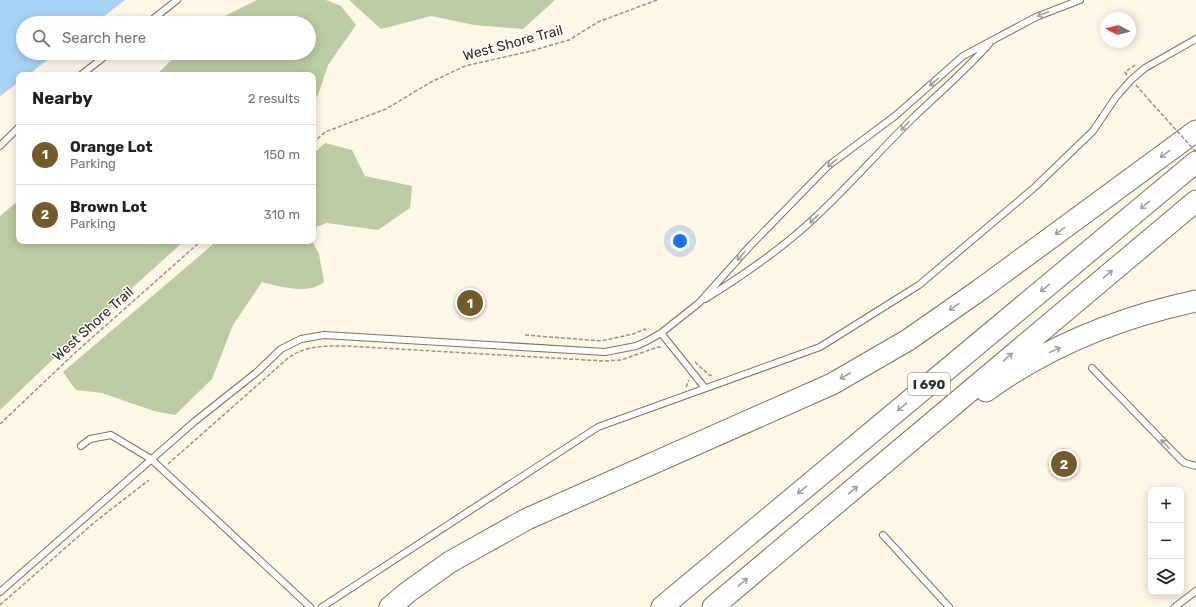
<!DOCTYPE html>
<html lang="en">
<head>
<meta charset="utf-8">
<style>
  body { margin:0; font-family:Rubik,sans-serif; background:#f2f2f2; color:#202124 }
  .controls { position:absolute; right:12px; bottom:12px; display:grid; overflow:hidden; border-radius:8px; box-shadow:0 2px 10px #0003 }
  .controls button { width:36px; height:36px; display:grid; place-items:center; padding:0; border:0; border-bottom:1px solid #e0e0e0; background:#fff; color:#202124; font:20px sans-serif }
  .compass { position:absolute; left:1100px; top:12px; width:36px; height:36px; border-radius:50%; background:#fff; box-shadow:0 2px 10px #0003; rotate:277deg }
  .you { position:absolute; left:680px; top:241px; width:14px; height:14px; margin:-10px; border:3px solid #fff; border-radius:50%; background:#1a73e8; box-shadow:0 0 0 6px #1a73e833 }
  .badge { display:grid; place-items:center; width:26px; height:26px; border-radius:50%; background:#735b2b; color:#fff; font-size:13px; font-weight:700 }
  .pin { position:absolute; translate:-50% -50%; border:2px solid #fff; box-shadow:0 1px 4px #0006 }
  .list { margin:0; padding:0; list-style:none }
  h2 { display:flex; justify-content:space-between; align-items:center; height:52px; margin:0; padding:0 16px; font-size:17px }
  h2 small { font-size:13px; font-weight:400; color:#757577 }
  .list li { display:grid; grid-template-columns:26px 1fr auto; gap:12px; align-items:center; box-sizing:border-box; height:60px; padding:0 16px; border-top:1px solid #e0e0e0 }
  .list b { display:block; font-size:15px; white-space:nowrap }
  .list p { margin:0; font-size:13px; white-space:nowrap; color:#757577 }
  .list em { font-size:13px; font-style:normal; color:#757577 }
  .icon { flex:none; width:22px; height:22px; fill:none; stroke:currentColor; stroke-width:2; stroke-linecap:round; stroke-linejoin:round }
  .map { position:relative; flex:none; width:1196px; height:607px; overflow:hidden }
  .search { position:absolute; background:#fff; box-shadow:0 2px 10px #0003; left:16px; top:16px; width:300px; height:44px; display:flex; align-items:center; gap:10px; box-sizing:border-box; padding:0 14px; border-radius:22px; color:#757577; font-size:15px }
  .panel { position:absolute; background:#fff; box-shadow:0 2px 10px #0003; left:16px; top:72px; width:300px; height:172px; border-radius:8px }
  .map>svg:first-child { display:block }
  .green { fill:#bccba1 }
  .water { fill:#a7d2f4 }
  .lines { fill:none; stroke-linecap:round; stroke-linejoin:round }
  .service-casing { stroke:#80735e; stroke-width:8 }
  .motorway-casing { stroke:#80735e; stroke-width:23 }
  .path { stroke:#999286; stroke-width:1.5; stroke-dasharray:4 2; stroke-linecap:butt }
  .service { stroke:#fff; stroke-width:6 }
  .motorway { stroke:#fff; stroke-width:21 }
  .path-bridge { stroke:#999286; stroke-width:1.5; stroke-dasharray:4 2; stroke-linecap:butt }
  .oneway { stroke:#a3a09c }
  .labels { text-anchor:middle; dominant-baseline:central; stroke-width:3; stroke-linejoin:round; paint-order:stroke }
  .shield { fill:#fff; stroke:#706c66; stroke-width:1 }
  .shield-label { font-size:13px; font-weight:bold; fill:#332d24 }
  .street-label { font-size:14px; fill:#332d24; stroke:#fff }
</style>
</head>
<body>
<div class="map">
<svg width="1196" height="607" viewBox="0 0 1196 607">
  <rect width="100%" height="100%" fill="#fef6e7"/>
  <!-- green -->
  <path class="green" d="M257,0H326L341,6L356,25L328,65L318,95L313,101V75H156L179,53H309V23H216L225,16Z
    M349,0H555L523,29L474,25L431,16L381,29Z
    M325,143L352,150L365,176L412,186L410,208L378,230L327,223L313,228V154Z
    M19,200V241H184L48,364L0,410V216Z
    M217,241H312L319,254L324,282C308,295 281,287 262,282L233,325L212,379L175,415L154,411L102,393L76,390L63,372Z"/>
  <!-- water -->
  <path class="water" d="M0,0H125L95,23H23V53H56L28,75H19V82L0,96Z"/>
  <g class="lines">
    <!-- service casing -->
    <g class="service-casing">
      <path id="service" d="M148,23L177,0
        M81,75L109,53
        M0,146L19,127
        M705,299C742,276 776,253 808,224C845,191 877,153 913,118C938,94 965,71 989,44
        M661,333L705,388
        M1092,368L1181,460L1185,463L1196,466
        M81,446L90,439L111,435L151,459L310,607
        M883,535L949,607
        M0,592L194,422L257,372L281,349L301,339L324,335L605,352L636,346L647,341L661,333L699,303L750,246L828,166L895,116L963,56L1036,17L1080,0
        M322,607L598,427L820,347L919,285L1035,187L1093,131L1116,97L1131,80L1145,68L1196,39
        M1175,607L1196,591"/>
    </g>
    <!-- motorway casing -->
    <g class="motorway-casing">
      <path id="motorway" d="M986,391C1048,346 1121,317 1196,301
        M390,607L408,592L450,562L527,519L832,384L908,340L981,289L1196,131
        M662,607L1196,162
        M713,607L1196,201"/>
    </g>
    <!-- path -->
    <path class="path" d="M1127,75L1125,72L1137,64
      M1136,85L1149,100
      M313,143L325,132L386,109L431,82L465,66L531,51L569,40L598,22L657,0
      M525,335L601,341L633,334L645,329L648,332
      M695,362L709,375L714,376
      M686,387L689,380
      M0,424L77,351L201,241
      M168,464L287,359C305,345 324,346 347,346L604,361L621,360L658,347L663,348
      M0,605L96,521L149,480"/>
    <!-- service -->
    <use href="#service" class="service"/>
    <!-- motorway -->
    <use href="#motorway" class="motorway"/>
    <!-- path-bridge -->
    <path class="path-bridge" d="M1149,100L1196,152"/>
  </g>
  <!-- one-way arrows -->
  <defs><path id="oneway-shaft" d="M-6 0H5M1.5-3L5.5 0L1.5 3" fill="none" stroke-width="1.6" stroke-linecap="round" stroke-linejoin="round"/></defs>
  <g class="oneway">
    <use href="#oneway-shaft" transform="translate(1043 14) rotate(159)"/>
    <use href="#oneway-shaft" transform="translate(934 82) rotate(139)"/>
    <use href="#oneway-shaft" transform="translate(905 126) rotate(133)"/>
    <use href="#oneway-shaft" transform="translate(1165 154) rotate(144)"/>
    <use href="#oneway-shaft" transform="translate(832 163) rotate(142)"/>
    <use href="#oneway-shaft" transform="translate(1145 205) rotate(140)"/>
    <use href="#oneway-shaft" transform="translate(814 219) rotate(136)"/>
    <use href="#oneway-shaft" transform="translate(1060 231) rotate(144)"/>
    <use href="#oneway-shaft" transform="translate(741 256) rotate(132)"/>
    <use href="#oneway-shaft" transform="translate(1108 274) rotate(-40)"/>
    <use href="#oneway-shaft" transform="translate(1045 288) rotate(140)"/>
    <use href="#oneway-shaft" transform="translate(954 307) rotate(145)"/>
    <use href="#oneway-shaft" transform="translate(1055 350) rotate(-25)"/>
    <use href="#oneway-shaft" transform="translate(1008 357) rotate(-41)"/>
    <use href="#oneway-shaft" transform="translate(845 376) rotate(150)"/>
    <use href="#oneway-shaft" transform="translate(902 407) rotate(140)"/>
    <use href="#oneway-shaft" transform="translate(1165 444) rotate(-134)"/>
    <use href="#oneway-shaft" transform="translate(802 490) rotate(140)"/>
    <use href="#oneway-shaft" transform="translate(853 490) rotate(-40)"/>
    <use href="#oneway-shaft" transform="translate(743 582) rotate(-40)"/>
  </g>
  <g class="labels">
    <!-- shield labels -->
    <rect class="shield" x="908" y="373" width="42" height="22" rx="3"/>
    <g class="shield-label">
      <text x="929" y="384">I 690</text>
    </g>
    <!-- street labels -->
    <g class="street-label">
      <text transform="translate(513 43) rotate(-15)">West Shore Trail</text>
      <text transform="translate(93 324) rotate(-42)">West Shore Trail</text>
    </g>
  </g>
</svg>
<div class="controls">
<button>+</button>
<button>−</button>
<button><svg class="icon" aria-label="layers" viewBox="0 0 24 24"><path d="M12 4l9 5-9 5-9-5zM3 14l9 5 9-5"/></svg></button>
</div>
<svg class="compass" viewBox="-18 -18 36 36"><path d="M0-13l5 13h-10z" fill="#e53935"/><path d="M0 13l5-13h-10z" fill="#757577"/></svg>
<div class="you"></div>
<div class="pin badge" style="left:470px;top:303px">1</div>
<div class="pin badge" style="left:1064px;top:464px">2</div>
<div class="search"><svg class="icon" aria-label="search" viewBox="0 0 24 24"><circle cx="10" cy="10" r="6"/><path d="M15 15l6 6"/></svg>Search here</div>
<section class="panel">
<h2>Nearby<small>2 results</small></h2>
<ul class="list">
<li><span class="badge">1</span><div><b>Orange Lot</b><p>Parking</p></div><em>150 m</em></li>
<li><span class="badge">2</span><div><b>Brown Lot</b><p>Parking</p></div><em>310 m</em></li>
</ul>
</section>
</div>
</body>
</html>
